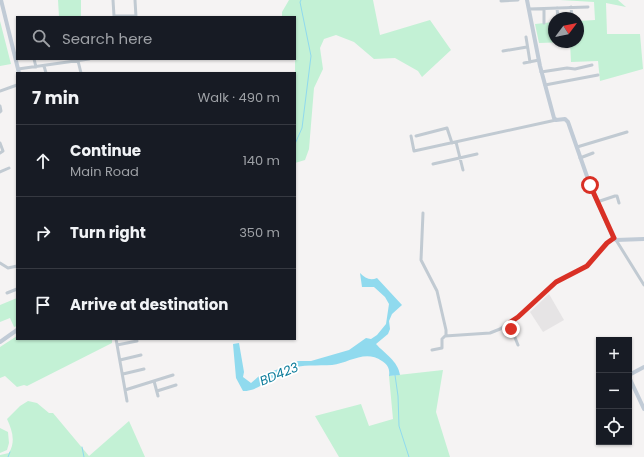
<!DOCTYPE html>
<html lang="en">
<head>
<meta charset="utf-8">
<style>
  body { margin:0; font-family:Poppins,sans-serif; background:#20242c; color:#f1f3f6 }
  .controls { position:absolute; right:12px; bottom:12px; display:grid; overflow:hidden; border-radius:0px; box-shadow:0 1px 3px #0004 }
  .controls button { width:36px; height:36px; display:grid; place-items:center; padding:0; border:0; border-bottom:1px solid #363941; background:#171b24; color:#f1f3f6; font:20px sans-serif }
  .compass { position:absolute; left:548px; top:12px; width:36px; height:36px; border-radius:50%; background:#171b24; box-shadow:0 1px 3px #0004; rotate:58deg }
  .stop { position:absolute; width:12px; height:12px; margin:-9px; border:3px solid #d93025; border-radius:50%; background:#fff }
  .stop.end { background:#d93025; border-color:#fff; box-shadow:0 1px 4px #0008 }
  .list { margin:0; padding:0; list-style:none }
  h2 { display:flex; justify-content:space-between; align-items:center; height:52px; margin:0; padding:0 16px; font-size:17px }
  h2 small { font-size:13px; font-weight:400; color:#9ea1a6 }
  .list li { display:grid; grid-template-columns:26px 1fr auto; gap:12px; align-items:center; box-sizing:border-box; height:72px; padding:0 16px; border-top:1px solid #363941 }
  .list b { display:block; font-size:15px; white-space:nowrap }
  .list p { margin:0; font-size:13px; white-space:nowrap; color:#9ea1a6 }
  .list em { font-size:13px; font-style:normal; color:#9ea1a6 }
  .icon { flex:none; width:22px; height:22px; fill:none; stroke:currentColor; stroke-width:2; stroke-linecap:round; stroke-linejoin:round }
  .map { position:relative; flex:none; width:644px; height:457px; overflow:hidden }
  .search { position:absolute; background:#171b24; box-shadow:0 1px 3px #0004; left:16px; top:16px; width:280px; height:44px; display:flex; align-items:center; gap:10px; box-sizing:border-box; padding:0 14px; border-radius:0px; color:#9ea1a6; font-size:15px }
  .panel { position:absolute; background:#171b24; box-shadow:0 1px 3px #0004; left:16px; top:72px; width:280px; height:268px; border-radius:0px }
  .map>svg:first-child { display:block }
  .education { fill:#e6e4e5 }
  .green { fill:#c3f1d5 }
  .water { fill:#90daee }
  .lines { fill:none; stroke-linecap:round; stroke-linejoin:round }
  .stream { stroke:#90daee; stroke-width:1 }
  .street { stroke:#c1cad2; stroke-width:3 }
  .secondary { stroke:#c1cbd6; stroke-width:4 }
  .route { stroke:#d93025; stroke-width:5 }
  .labels { text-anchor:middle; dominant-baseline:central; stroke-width:3.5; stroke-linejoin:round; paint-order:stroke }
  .water-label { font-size:13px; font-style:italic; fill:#0c7c9b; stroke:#fff }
</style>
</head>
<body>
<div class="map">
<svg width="644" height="457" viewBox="0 0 644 457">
  <rect width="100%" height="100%" fill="#f5f3f3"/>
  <!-- education -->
  <path class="education" d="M549,294L564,320L543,332L530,312Z"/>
  <!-- green -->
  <path class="green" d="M58,0H81V17H59Z
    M289,0H373L380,35L430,20L451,50L422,77L418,71L395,58L374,59L354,42L336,35L324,39L320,48L323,69L314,88L309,149L305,160L295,163V17H282V12Z
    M560,0H618L626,7L606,3L607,34H640L643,69L600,81L598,61L571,62L570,42H578V21L595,20L594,2Z
    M0,21L11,64L0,66Z
    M554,22V42H568L539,43L535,24Z
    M17,298V326L14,327L10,318L0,322V305Z
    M17,336V339H112V343L27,386L24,385L17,387L5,376L0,378V347Z
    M443,370L436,412L450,457H339L315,416L361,404L369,426L393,419L389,376Z
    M28,401L37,403L49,413H53L89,456L129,421L145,457H0V455L9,453C16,441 12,430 7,419L20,406Z
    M0,428L8,432L9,443L7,450L0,453Z"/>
  <!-- water -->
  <path class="water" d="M360,273C365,278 370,281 377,278L402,305L392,314L389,321L390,329L388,334L376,344C385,354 398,361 400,375L389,376C390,369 388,365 382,361C365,349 349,363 332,365C318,366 302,364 289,369C272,375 261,391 243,391L236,378L233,344L239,343L244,372L243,377L251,383L259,376L287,366L298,361H311L349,350L366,338L371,339L377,335L386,324L389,304L385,297L374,287H362Z"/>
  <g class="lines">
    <!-- stream -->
    <path class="stream" d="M295,144L302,128L311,56L300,2L301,0
      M395,375L398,396L399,426L409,457
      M82,447L84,457
      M8,457L10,452"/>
    <!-- street -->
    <path class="street" d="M113,0L114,16H136
      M135,0L136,17
      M501,1L518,0
      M571,7L572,18
      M557,8L558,18
      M529,9L588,7
      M544,9V23
      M526,37L530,62
      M503,51L527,47
      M34,59L36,67
      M78,61L81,73
      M524,63L539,60
      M44,66L46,73
      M18,69L89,59
      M541,72L567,68L575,69L592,65
      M545,85L598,75
      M0,91L17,85
      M0,106L1,111L0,112
      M411,136L414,151L556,120
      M416,136L447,128L452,143
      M456,142L463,170
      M0,143L3,151L0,153
      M577,147L627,132
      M580,158L593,153
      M433,164L477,154
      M0,172L9,168
      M597,202L615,196H617L619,203
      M423,213L421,260L437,291L446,330V336
      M616,240L644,285
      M0,263L8,268L17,266
      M7,293L17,289
      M509,323L518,345
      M116,339L127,401
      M117,345L137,341
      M432,350L442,348V339L445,336L490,333L500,329L518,317L556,282L587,266L607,243L614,238
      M120,360L141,355
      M123,374L144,369
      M154,381L158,396
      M125,390L173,375
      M157,391L176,385"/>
    <!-- secondary -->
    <path class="secondary" d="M1,0L19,73
      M527,0L540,66L554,118L556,120L565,119L568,122L590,185L613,237L616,240L644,239
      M0,342L17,330
      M629,375L644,367
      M629,377L644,409"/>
  </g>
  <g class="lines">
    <!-- route -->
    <path class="route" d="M511,329L509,323L518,317L556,282L587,266L607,243L614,238L590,185"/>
  </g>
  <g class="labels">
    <!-- water labels -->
    <g class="water-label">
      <text transform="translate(279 374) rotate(-22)">BD423</text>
    </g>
  </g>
</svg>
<div class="controls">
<button>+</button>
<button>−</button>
<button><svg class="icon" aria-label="locate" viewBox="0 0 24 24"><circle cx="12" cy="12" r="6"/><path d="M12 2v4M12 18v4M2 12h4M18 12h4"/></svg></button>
</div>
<svg class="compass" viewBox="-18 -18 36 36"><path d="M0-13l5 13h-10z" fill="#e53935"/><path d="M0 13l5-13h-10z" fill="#9ea1a6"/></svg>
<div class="stop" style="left:590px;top:185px"></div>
<div class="stop end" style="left:511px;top:329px"></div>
<div class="search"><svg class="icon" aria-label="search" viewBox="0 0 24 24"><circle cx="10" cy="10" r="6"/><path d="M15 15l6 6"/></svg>Search here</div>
<section class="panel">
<h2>7 min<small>Walk · 490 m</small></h2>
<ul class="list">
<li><svg class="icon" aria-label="ahead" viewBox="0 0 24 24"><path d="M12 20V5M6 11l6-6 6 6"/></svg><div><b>Continue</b><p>Main Road</p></div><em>140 m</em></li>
<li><svg class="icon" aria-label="right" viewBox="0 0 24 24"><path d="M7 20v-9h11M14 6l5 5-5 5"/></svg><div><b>Turn right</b></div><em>350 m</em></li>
<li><svg class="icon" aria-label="arrive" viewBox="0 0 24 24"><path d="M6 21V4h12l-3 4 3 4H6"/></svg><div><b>Arrive at destination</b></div></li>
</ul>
</section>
</div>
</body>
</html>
